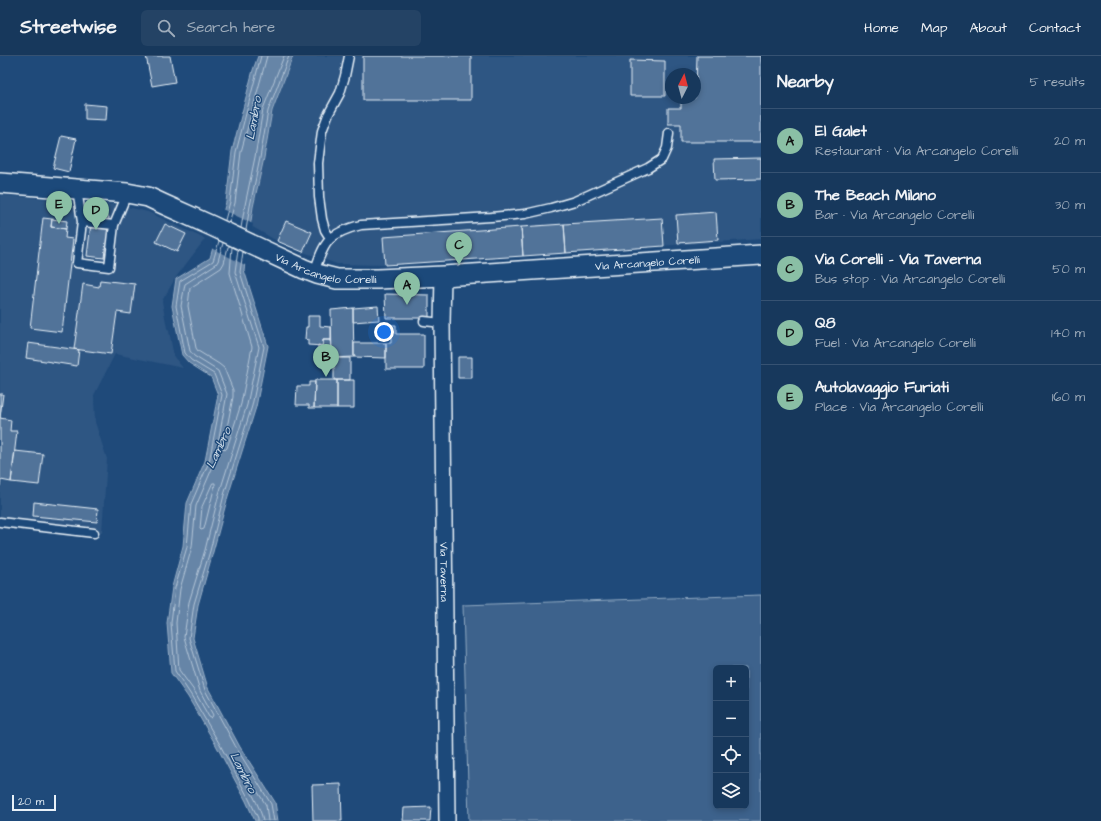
<!DOCTYPE html>
<html lang="en">
<head>
<meta charset="utf-8">
<style>
  body { margin:0; font-family:"Architects Daughter",sans-serif; background:#244365; color:#f1f3f6 }
  .controls { position:absolute; right:12px; bottom:12px; display:grid; overflow:hidden; border-radius:6px; box-shadow:0 2px 6px #0003 }
  .controls button { width:36px; height:36px; display:grid; place-items:center; padding:0; border:0; border-bottom:1px solid #365272; background:#17385c; color:#f1f3f6; font:20px sans-serif }
  .compass { position:absolute; left:665px; top:12px; width:36px; height:36px; border-radius:50%; background:#17385c; box-shadow:0 2px 6px #0003; rotate:6deg }
  .scale { position:absolute; left:12px; bottom:10px; width:44px; box-sizing:border-box; padding-left:4px; border:2px solid #e8f1f8; border-top:0; font-size:11px; line-height:14px; white-space:nowrap; color:#e8f1f8; -webkit-text-stroke:3px #1f4a7a; paint-order:stroke }
  .you { position:absolute; left:384px; top:276px; width:14px; height:14px; margin:-10px; border:3px solid #fff; border-radius:50%; background:#1a73e8; box-shadow:0 0 0 6px #1a73e833 }
  .badge { display:grid; place-items:center; width:26px; height:26px; border-radius:50%; background:#8abfa5; color:#111; font-size:13px; font-weight:700 }
  .pin { position:absolute; translate:-50% -33px; filter:drop-shadow(0 1px 2px #0008) }
  .pin::after { content:''; position:absolute; top:21px; width:14px; height:12px; background:inherit; clip-path:polygon(0 0,100% 0,50% 100%) }
  .list { margin:0; padding:0; list-style:none }
  h2 { display:flex; justify-content:space-between; align-items:center; height:52px; margin:0; padding:0 16px; font-size:17px }
  h2 small { font-size:13px; font-weight:400; color:#9eacbb }
  .list li { display:grid; grid-template-columns:26px 1fr auto; gap:12px; align-items:center; box-sizing:border-box; height:64px; padding:0 16px; border-top:1px solid #365272 }
  .list b { display:block; font-size:15px; white-space:nowrap }
  .list p { margin:0; font-size:13px; white-space:nowrap; color:#9eacbb }
  .list em { font-size:13px; font-style:normal; color:#9eacbb }
  .icon { flex:none; width:22px; height:22px; fill:none; stroke:currentColor; stroke-width:2; stroke-linecap:round; stroke-linejoin:round }
  .map { position:relative; flex:none; width:761px; height:765px; overflow:hidden }
  header { display:flex; align-items:center; gap:24px; box-sizing:border-box; height:56px; padding:0 20px; background:#17385c; border-bottom:1px solid #365272 }
  header strong { font-size:19px }
  nav { display:flex; gap:22px; margin-inline-start:auto; font-size:14px }
  .search { width:280px; height:36px; background:#244365; display:flex; align-items:center; gap:10px; box-sizing:border-box; padding:0 14px; border-radius:6px; color:#9eacbb; font-size:15px }
  main { display:flex }
  aside { flex:1; background:#17385c }
  .map>svg:first-child { display:block }
  .built { fill:#2e5683; fill-rule:evenodd }
  .green { fill:#3c628c; stroke:#92aac2; fill-rule:evenodd }
  .water { fill:#6685a7; stroke:#9ab0c7 }
  .pier { fill:#1f4a7a }
  .lines { fill:none; stroke-linecap:round; stroke-linejoin:round }
  .shore { stroke:#b4c6d8; stroke-width:1 }
  .building { fill:#517399; stroke:#e8f1f8 }
  .service-casing { stroke:#e8f1f8; stroke-width:11 }
  .minor-casing { stroke:#e8f1f8; stroke-width:18 }
  .tertiary-casing { stroke:#e8f1f8; stroke-width:22 }
  .service { stroke:#1f4a7a; stroke-width:8 }
  .minor { stroke:#1f4a7a; stroke-width:15 }
  .tertiary { stroke:#1f4a7a; stroke-width:19 }
  .labels { text-anchor:middle; dominant-baseline:central; stroke-width:3; stroke-linejoin:round; paint-order:stroke }
  .street-label { font-size:11px; fill:#e8f1f8; stroke:#1f4a7a }
  .water-label { font-size:12px; font-style:italic; fill:#d4e1ec; stroke:#1f4a7a }
</style>
</head>
<body>
<header>
<strong>Streetwise</strong>
<div class="search"><svg class="icon" aria-label="search" viewBox="0 0 24 24"><circle cx="10" cy="10" r="6"/><path d="M15 15l6 6"/></svg>Search here</div>
<nav><a>Home</a><a>Map</a><a>About</a><a>Contact</a></nav>
</header>
<main>
<div class="map">
<svg width="761" height="765" viewBox="0 0 761 765">
  <rect width="100%" height="100%" fill="#1f4a7a"/>
  <filter id="ink" filterUnits="userSpaceOnUse"><feTurbulence type="fractalNoise" baseFrequency=".025" numOctaves="2"/><feDisplacementMap in="SourceGraphic" scale="8" xChannelSelector="R" yChannelSelector="G"/><feConvolveMatrix kernelMatrix="1 2 1 2 8 2 1 2 1" color-interpolation-filters="sRGB"/></filter>
  <g filter="url(#ink)">
    <!-- built -->
    <path class="built" d="M293,0H761V183L385,209L337,208L303,196L277,185L251,170L253,151L264,102L272,55ZM671,18H695V42H671Z
      M0,139L119,149L148,156L205,183L176,221L162,245L167,272L169,275L174,301L183,312L115,298L94,339L95,366L107,403L102,476L0,463Z"/>
    <!-- green -->
    <path class="green" d="M761,539V765H469L463,549ZM716,612H746V750H716Z"/>
    <!-- water -->
    <path class="water" d="M258,0H293L272,55L264,102L253,151L244,214L268,290L256,351L228,440L213,496L198,549L193,582L208,632L240,691L275,746L278,765H255L246,745L216,689L188,641L171,617L167,567L172,531L183,490L187,447L205,405L218,339L211,321L189,307L182,299L172,250L176,223L210,202L226,146L232,95L253,14Z"/>
    <!-- pier -->
    <path class="pier" d="M222,153L253,168L247,210L211,192Z"/>
    <g class="lines">
      <!-- shore -->
      <path class="shore" d="M225,164L230,146L236,96L261,0
        M229,167L235,147L241,96L267,0
        M241,172L245,149L255,101L263,53L284,0
        M246,174L250,150L260,102L268,55L289,0
        M219,185L213,205L180,225L176,250L185,297L191,304L214,318L222,339L209,406L191,448L187,491L175,532L171,567L175,615L191,639L219,687L249,743L258,762V765
        M223,187L218,205L216,208L185,228L181,250L190,295L194,300L218,315L227,338L214,408L196,450L192,491L180,533L176,567L179,614L195,636L209,661L211,662L212,661L213,659L200,635L184,581L189,546L205,494L219,438L247,349L259,291L235,216L238,194
        M230,190L228,191L224,207L221,212L190,232L188,250L196,292L198,295L219,308L224,312L233,334V341L223,392L225,394L227,392L241,348L252,291L230,217L232,191
        M243,196L240,216L264,291L252,350L224,439L210,495L194,548L189,582L205,634L237,693L271,748L274,765
        M213,427H215V429L204,473L201,474L200,473L202,451Z
        M263,765C262,753 245,725 239,713L240,710L242,711L266,749L268,765"/>
    </g>
    <!-- building -->
    <path class="building" d="M146,0H170L175,26L152,30Z
      M363,0H471V44H363Z
      M697,0H761V86H681V68H668V52H681V42H695V35H696Z
      M630,4L665,5V40H630Z
      M85,48L107,50L106,64L85,63Z
      M61,80L76,83L69,116L53,112Z
      M761,102V123L715,124L714,103Z
      M716,156L718,184L678,187L676,159Z
      M92,159L109,161L104,202L87,200Z
      M43,162L52,163L51,171L66,173L65,182L73,183L62,276L30,272Z
      M662,162L664,190L566,197L564,168Z
      M52,163L67,165L66,173L51,171Z
      M286,165L312,176L303,196L277,185Z
      M165,168L186,178L177,196L156,186Z
      M564,168L566,197L523,200L521,171Z
      M521,171L523,200L385,209L383,181Z
      M100,224L135,228L131,258L117,256L111,298L74,293L83,228L99,231Z
      M385,238L429,239V262H386Z
      M378,250L379,264L353,266V252Z
      M353,252L354,301L332,302L331,254Z
      M308,260H320V270L331,271V284H323V290L308,289V284L305,283L306,271H308Z
      M391,269H396V278H424V313H386V287H391Z
      M323,284H331L332,302L318,301V289L323,290Z
      M28,287L79,294L77,310L26,302Z
      M354,287H386V302L354,301Z
      M458,301H472V322H458Z
      M334,302H350V324H334Z
      M315,324H337V352H314Z
      M337,324H354V352H337Z
      M309,326H315L314,352H309V349H296L297,330H309Z
      M0,338H3L0,362L11,364L10,375H17L11,426L1,424L0,430Z
      M15,395L43,398L39,429L11,426Z
      M34,446L98,453L97,466L33,460Z
      M341,728L342,765H313L312,729Z
      M431,751L430,765H403L404,752Z"/>
    <g class="lines">
      <!-- service casing -->
      <g class="service-casing">
        <path id="service" d="M77,133L82,166L77,207L109,211L114,169L127,138
          M82,166L114,169
          M330,182L325,174L322,163L319,141L318,107L322,75L328,59L340,37L345,20L349,0
          M314,217C324,185 329,177 361,169L491,161L525,158L551,152L575,145L648,112L662,103L667,92L669,77
          M424,265L442,267
          M0,466L94,477"/>
      </g>
      <!-- minor casing -->
      <g class="minor-casing">
        <g id="minor">
          <path id="s1" d="M443,220L442,267L447,765"/>
        </g>
      </g>
      <!-- tertiary casing -->
      <g class="tertiary-casing">
        <g id="tertiary">
          <path id="s2" d="M0,127L127,137L148,141L163,148L212,170L304,213L317,218L337,223H378L443,220L761,199"/>
        </g>
      </g>
      <!-- service -->
      <use href="#service" class="service"/>
      <!-- minor -->
      <use href="#minor" class="minor"/>
      <!-- tertiary -->
      <use href="#tertiary" class="tertiary"/>
    </g>
  </g>
  <g class="labels">
    <!-- street labels -->
    <g class="street-label">
      <text stroke="none"><textPath href="#s2" startOffset="666">Via Arcangelo Corelli</textPath></text>
      <text stroke="none"><textPath href="#s2" startOffset="342">Via Arcangelo Corelli</textPath></text>
      <text stroke="none"><textPath href="#s1" startOffset="296">Via Taverna</textPath></text>
    </g>
    <!-- water labels -->
    <g class="water-label">
      <text transform="translate(254 62) rotate(-80)">Lambro</text>
      <text transform="translate(219 392) rotate(-65)">Lambro</text>
      <text transform="translate(243 717) rotate(63)">Lambro</text>
    </g>
  </g>
</svg>
<div class="controls">
<button>+</button>
<button>−</button>
<button><svg class="icon" aria-label="locate" viewBox="0 0 24 24"><circle cx="12" cy="12" r="6"/><path d="M12 2v4M12 18v4M2 12h4M18 12h4"/></svg></button>
<button><svg class="icon" aria-label="layers" viewBox="0 0 24 24"><path d="M12 4l9 5-9 5-9-5zM3 14l9 5 9-5"/></svg></button>
</div>
<svg class="compass" viewBox="-18 -18 36 36"><path d="M0-13l5 13h-10z" fill="#e53935"/><path d="M0 13l5-13h-10z" fill="#9eacbb"/></svg>
<div class="scale">20 m</div>
<div class="you"></div>
<div class="pin badge" style="left:407px;top:249px">A</div>
<div class="pin badge" style="left:326px;top:321px">B</div>
<div class="pin badge" style="left:459px;top:209px">C</div>
<div class="pin badge" style="left:96px;top:174px">D</div>
<div class="pin badge" style="left:59px;top:168px">E</div>
</div>
<aside>
<h2>Nearby<small>5 results</small></h2>
<ul class="list">
<li><span class="badge">A</span><div><b>El Galet</b><p>Restaurant · Via Arcangelo Corelli</p></div><em>20 m</em></li>
<li><span class="badge">B</span><div><b>The Beach Milano</b><p>Bar · Via Arcangelo Corelli</p></div><em>30 m</em></li>
<li><span class="badge">C</span><div><b>Via Corelli - Via Taverna</b><p>Bus stop · Via Arcangelo Corelli</p></div><em>50 m</em></li>
<li><span class="badge">D</span><div><b>Q8</b><p>Fuel · Via Arcangelo Corelli</p></div><em>140 m</em></li>
<li><span class="badge">E</span><div><b>Autolavaggio Furiati</b><p>Place · Via Arcangelo Corelli</p></div><em>160 m</em></li>
</ul>
</aside>
</main>
</body>
</html>
